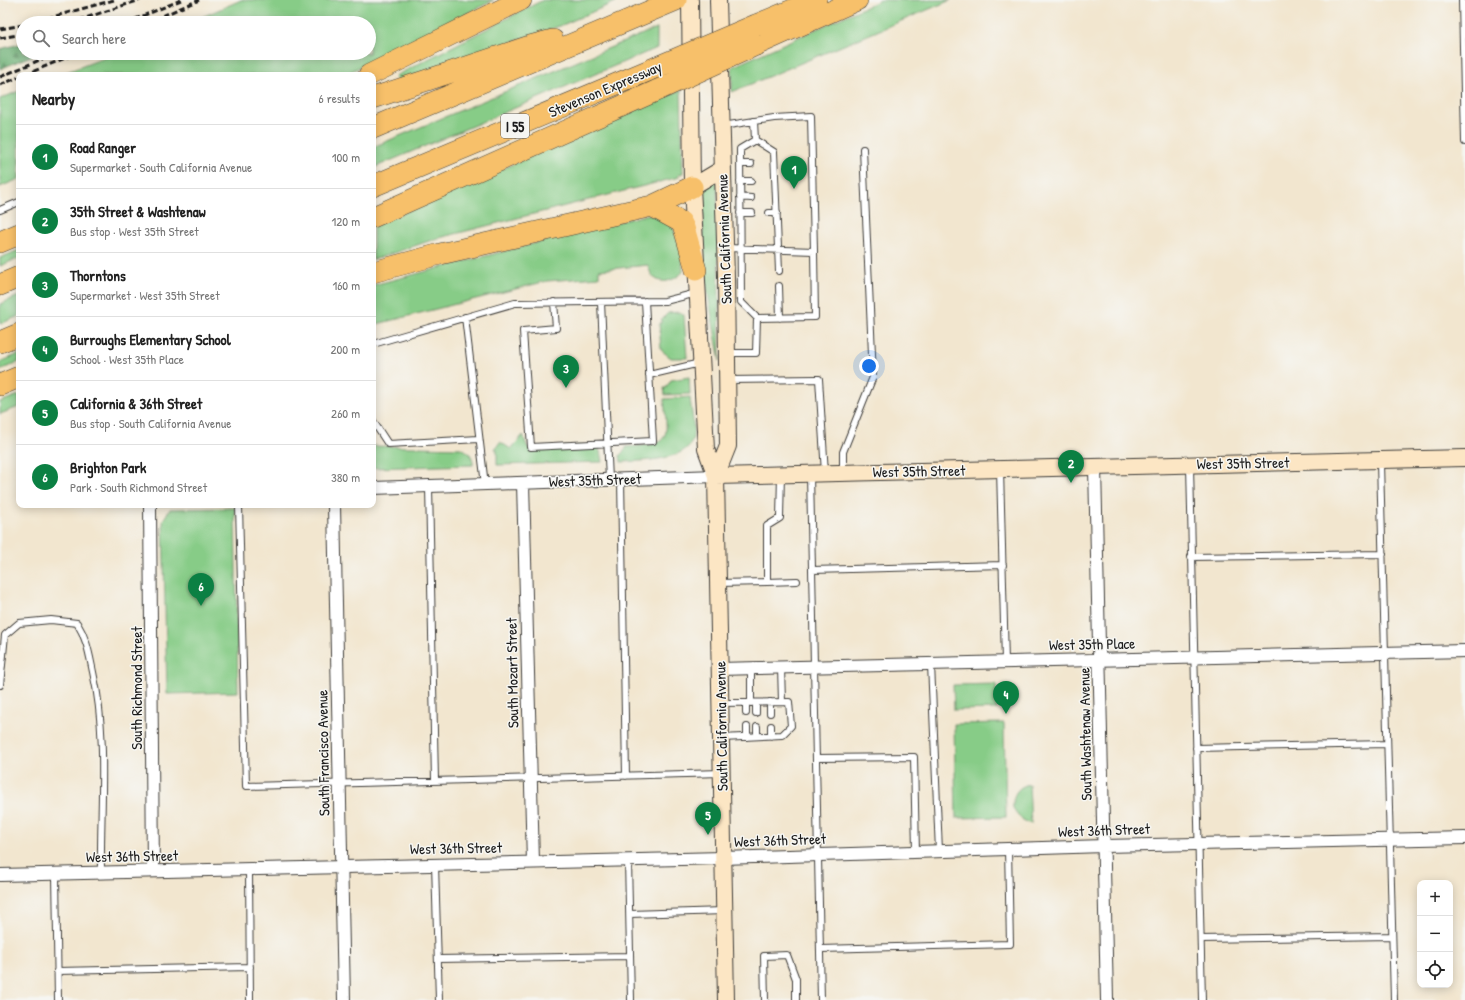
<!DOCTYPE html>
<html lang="en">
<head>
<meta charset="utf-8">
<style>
  body { margin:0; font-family:"Patrick Hand",sans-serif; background:#f6f6f6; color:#222 }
  .controls { position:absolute; right:12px; bottom:12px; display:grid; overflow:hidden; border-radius:8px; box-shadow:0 2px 10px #0003 }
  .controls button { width:36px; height:36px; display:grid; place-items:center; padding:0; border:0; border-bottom:1px solid #e0e0e0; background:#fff; color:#222; font:20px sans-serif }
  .you { position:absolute; left:869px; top:366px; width:14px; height:14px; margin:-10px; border:3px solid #fff; border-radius:50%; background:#1a73e8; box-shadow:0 0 0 6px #1a73e833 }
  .badge { display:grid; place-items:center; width:26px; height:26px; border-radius:50%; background:#0b8043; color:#fff; font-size:13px; font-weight:700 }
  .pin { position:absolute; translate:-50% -33px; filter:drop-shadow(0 1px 2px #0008) }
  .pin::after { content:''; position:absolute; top:21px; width:14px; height:12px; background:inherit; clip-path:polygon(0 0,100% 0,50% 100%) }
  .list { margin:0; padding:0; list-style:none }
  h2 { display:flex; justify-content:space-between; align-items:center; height:52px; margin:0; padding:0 16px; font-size:17px }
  h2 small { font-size:13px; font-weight:400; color:#767676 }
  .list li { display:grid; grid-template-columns:26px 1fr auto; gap:12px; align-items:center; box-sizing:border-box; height:64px; padding:0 16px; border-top:1px solid #e0e0e0 }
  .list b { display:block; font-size:15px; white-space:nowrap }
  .list p { margin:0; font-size:13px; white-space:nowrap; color:#767676 }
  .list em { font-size:13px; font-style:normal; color:#767676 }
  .icon { flex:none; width:22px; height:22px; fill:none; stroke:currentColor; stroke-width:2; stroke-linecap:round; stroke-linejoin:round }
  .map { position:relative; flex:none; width:1465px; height:1000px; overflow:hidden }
  .search { position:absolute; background:#fff; box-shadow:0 2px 10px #0003; left:16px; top:16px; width:360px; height:44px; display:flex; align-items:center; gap:10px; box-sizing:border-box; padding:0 14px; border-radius:22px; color:#767676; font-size:15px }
  .panel { position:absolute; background:#fff; box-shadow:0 2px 10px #0003; left:16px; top:72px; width:360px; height:436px; border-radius:8px }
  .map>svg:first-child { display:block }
  .green { fill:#87cc87; stroke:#527452 }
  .forest { fill:url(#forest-firs); stroke:#446648 }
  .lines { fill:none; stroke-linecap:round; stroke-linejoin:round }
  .lane-casing { stroke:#3c3a37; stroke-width:8 }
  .street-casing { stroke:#3c3a37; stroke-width:14 }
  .secondary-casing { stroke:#3c3a37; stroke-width:18 }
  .highway-casing { stroke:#3c3a37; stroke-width:22 }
  .lane { stroke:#fff; stroke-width:6 }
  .street { stroke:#fff; stroke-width:12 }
  .secondary { stroke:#fce6c4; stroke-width:16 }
  .highway { stroke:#f7c06b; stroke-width:21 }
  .rail { stroke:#1c1c1c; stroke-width:3; stroke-dasharray:6 3; stroke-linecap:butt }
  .highway-bridge-casing { stroke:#3c3a37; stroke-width:22; stroke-linecap:butt }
  .highway-bridge { stroke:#f7c06b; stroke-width:21 }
  .labels { text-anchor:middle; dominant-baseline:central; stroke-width:3; stroke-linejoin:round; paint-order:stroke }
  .shield { fill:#f6f6f2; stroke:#5d5d5c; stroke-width:1 }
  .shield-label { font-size:14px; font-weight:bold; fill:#1c1c1c }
  .street-label { font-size:15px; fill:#1c1c1c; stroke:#f6f6f2 }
</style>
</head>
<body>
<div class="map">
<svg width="1465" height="1000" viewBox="0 0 1465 1000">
  <defs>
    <pattern id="forest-firs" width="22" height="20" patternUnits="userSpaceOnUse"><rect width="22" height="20" fill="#6db074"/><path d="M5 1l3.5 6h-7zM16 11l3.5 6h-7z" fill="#598e5e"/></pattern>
  </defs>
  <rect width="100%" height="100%" fill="#f6f6f2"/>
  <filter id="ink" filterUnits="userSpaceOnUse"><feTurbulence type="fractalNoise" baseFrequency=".025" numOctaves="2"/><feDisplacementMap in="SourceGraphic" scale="8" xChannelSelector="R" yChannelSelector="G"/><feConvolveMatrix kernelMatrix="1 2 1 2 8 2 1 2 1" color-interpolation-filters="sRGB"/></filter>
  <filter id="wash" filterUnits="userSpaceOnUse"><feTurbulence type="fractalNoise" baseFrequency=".012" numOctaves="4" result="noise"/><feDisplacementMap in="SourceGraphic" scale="16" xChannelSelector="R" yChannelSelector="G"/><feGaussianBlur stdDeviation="0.9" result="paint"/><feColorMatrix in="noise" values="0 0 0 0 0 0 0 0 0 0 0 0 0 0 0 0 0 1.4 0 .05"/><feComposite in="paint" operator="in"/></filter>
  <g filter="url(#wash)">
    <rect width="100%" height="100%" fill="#f2e6cf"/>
    <!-- green -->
    <path class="green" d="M241,0H494L344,75H59L117,53H369V23H188Z
      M543,0H620L560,26L397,81L395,76Z
      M881,0H951L732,92V67Z
      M657,28V48L373,168V147Z
      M681,90L683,173L678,175L679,177L435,239L373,260V226Z
      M19,91V179L0,187V99Z
      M715,180L717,182L720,361L703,267V190Z
      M649,214L670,219L682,252L683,272C670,285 652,286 648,265L599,270V277L547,281L373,325V285Z
      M19,250V258L0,266V258Z
      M19,296V316L0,324V304Z
      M680,312L684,315L687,358H671L661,350L659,323H661L662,319L668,313Z
      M19,354V362L0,370V362Z
      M689,377L690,394L665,395L664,388H666L671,380Z
      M19,395V407L0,414V402Z
      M690,397C691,410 695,426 693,438C688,461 640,461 621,462L620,455L626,449V447C671,444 668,442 664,399Z
      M523,435L527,446L531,449L595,445L600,451L602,462L497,465V450L495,449L500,442L511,449Z
      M373,446L461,448C469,452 473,455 473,465L373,468Z
      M235,508L238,692L167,694L163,520L170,509Z
      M996,684L997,709L954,710L953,685Z
      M1004,723L1006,817L956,818L954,724Z
      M1029,784L1031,824L1021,819L1013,808C1012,795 1017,787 1029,784Z"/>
    <!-- forest -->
    <path class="forest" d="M23,43V53H38L0,69V49Z"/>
  </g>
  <g filter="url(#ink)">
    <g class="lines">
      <!-- lane casing -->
      <g class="lane-casing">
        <path id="lane" d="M1462,0L1465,142
          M754,121L755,140L774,152L779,271
          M722,126L774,118L811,116L814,251L727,248
          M755,140L740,149L741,302L757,318
          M740,164H751
          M740,181H751
          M740,197L751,198
          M0,210L19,202
          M740,213H752
          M769,213H777
          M779,286L780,318
          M554,302L556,328L523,331L531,447L653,441L645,301
          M601,302L609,480
          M465,317L485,485
          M373,344L515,303L665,301L697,293
          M727,353H756L757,318L815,317L814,251
          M649,375L700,363
          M728,380L819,379L825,473
          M373,421L388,444L479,439
          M1380,462L1394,1000
          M1190,465L1202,1000
          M1000,469L1005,662
          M843,471V452L873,377L863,149
          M810,474L821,1000
          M621,479L626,776
          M429,486L435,781
          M239,505L246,786L722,773
          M1191,557L1383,554
          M812,570L1003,565
          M767,582L797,581
          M718,583L767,582V526L780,518L781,474
          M931,664L939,851
          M781,667L782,702
          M751,668V703
          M0,685L5,635L19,623L51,620L77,623C87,639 89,653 93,672C108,738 100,806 101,873
          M770,702V713
          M746,703V713
          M756,703V713
          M771,726V736
          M747,727V737
          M757,727V736
          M722,738L782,735L791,726L789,702L722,703
          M1196,748L1387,744
          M816,758L914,757L916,852
          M628,860L631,1000
          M435,864L439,1000
          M249,869L250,1000
          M56,874L58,1000
          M630,914L724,911
          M1201,939L1392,936
          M820,949L1010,944L1008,849
          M438,959L630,956
          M57,971L250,967
          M765,1000L764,956L787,955L796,979V1000"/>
      </g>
      <!-- street casing -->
      <g class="street-casing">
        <path id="street" d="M1095,467L1107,1000
          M523,483L533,862
          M373,488L716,476
          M150,505L153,871
          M334,505L344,1000
          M719,669L1465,651
          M0,875L723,858L1104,846L1465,838"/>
      </g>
      <!-- secondary casing -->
      <g class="secondary-casing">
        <path id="secondary" d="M690,0L692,187L706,449L716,476L726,1000
          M692,187L722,169
          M716,476L1465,458
          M716,476L728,446L726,276L718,0"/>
      </g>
      <!-- highway casing -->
      <g class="highway-casing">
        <path id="highway" d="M756,25L816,0
          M756,45L857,0
          M369,75L521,0
          M373,98L530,46L553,40
          M373,128L676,0
          M373,186L657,67
          M652,206L681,222L684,228L696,270
          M373,217L658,90
          M0,242L19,234
          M373,272L440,254L652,206L692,187
          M0,285L19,277
          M0,342L19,334
          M0,385L19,377"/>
      </g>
      <!-- lane -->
      <use href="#lane" class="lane"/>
      <!-- street -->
      <use href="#street" class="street"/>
      <!-- secondary -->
      <use href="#secondary" class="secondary"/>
      <!-- highway -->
      <use href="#highway" class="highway"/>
      <!-- rail -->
      <path class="rail" d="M30,23L114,0
        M70,23L140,0
        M126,23L181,0
        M146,23L199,0
        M0,29L23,25
        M0,38L23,34
        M25,75L77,53
        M0,77L56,53
        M0,85L19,77"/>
      <!-- highway-bridge casing -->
      <g class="highway-bridge-casing">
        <path id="highway-bridge" d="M657,67L756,25
          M658,90L756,45"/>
      </g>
      <!-- highway-bridge -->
      <use href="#highway-bridge" class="highway-bridge"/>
    </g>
  </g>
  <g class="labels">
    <!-- shield labels -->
    <rect class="shield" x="501" y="114" width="28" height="24" rx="3"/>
    <g class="shield-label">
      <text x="515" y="126">I 55</text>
    </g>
    <!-- street labels -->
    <g class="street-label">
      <text transform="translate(605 89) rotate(-23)">Stevenson Expressway</text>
      <text transform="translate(724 239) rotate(-92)">South California Avenue</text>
      <text transform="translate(1243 463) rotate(-1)">West 35th Street</text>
      <text transform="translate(919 471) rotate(-1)">West 35th Street</text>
      <text transform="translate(595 480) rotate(-2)">West 35th Street</text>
      <text transform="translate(1092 644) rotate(-1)">West 35th Place</text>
      <text transform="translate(512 673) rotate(-91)">South Mozart Street</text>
      <text transform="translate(136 688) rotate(-90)">South Richmond Street</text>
      <text transform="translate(721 726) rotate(-91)">South California Avenue</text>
      <text transform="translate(1085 734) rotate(-91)">South Washtenaw Avenue</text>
      <text transform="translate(323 753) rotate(-91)">South Francisco Avenue</text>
      <text transform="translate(1104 830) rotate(-2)">West 36th Street</text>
      <text transform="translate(780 840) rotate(-2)">West 36th Street</text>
      <text transform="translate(456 848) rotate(-1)">West 36th Street</text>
      <text transform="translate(132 856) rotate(-1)">West 36th Street</text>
    </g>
  </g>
</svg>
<div class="controls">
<button>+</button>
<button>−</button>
<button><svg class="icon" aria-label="locate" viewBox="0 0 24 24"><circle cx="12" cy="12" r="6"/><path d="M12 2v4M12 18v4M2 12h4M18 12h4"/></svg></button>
</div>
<div class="you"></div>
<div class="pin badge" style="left:794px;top:189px">1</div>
<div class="pin badge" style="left:1071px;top:483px">2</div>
<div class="pin badge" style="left:566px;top:388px">3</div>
<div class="pin badge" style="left:1006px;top:714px">4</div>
<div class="pin badge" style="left:708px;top:835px">5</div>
<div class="pin badge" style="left:201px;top:606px">6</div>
<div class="search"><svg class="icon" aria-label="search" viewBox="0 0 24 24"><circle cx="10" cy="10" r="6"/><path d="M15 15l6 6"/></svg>Search here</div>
<section class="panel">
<h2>Nearby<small>6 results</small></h2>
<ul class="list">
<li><span class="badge">1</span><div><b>Road Ranger</b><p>Supermarket · South California Avenue</p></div><em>100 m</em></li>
<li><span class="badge">2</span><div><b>35th Street &amp; Washtenaw</b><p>Bus stop · West 35th Street</p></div><em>120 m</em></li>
<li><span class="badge">3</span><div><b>Thorntons</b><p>Supermarket · West 35th Street</p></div><em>160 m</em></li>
<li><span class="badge">4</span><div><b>Burroughs Elementary School</b><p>School · West 35th Place</p></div><em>200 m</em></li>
<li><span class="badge">5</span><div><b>California &amp; 36th Street</b><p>Bus stop · South California Avenue</p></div><em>260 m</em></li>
<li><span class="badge">6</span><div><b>Brighton Park</b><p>Park · South Richmond Street</p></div><em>380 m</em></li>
</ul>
</section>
</div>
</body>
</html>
